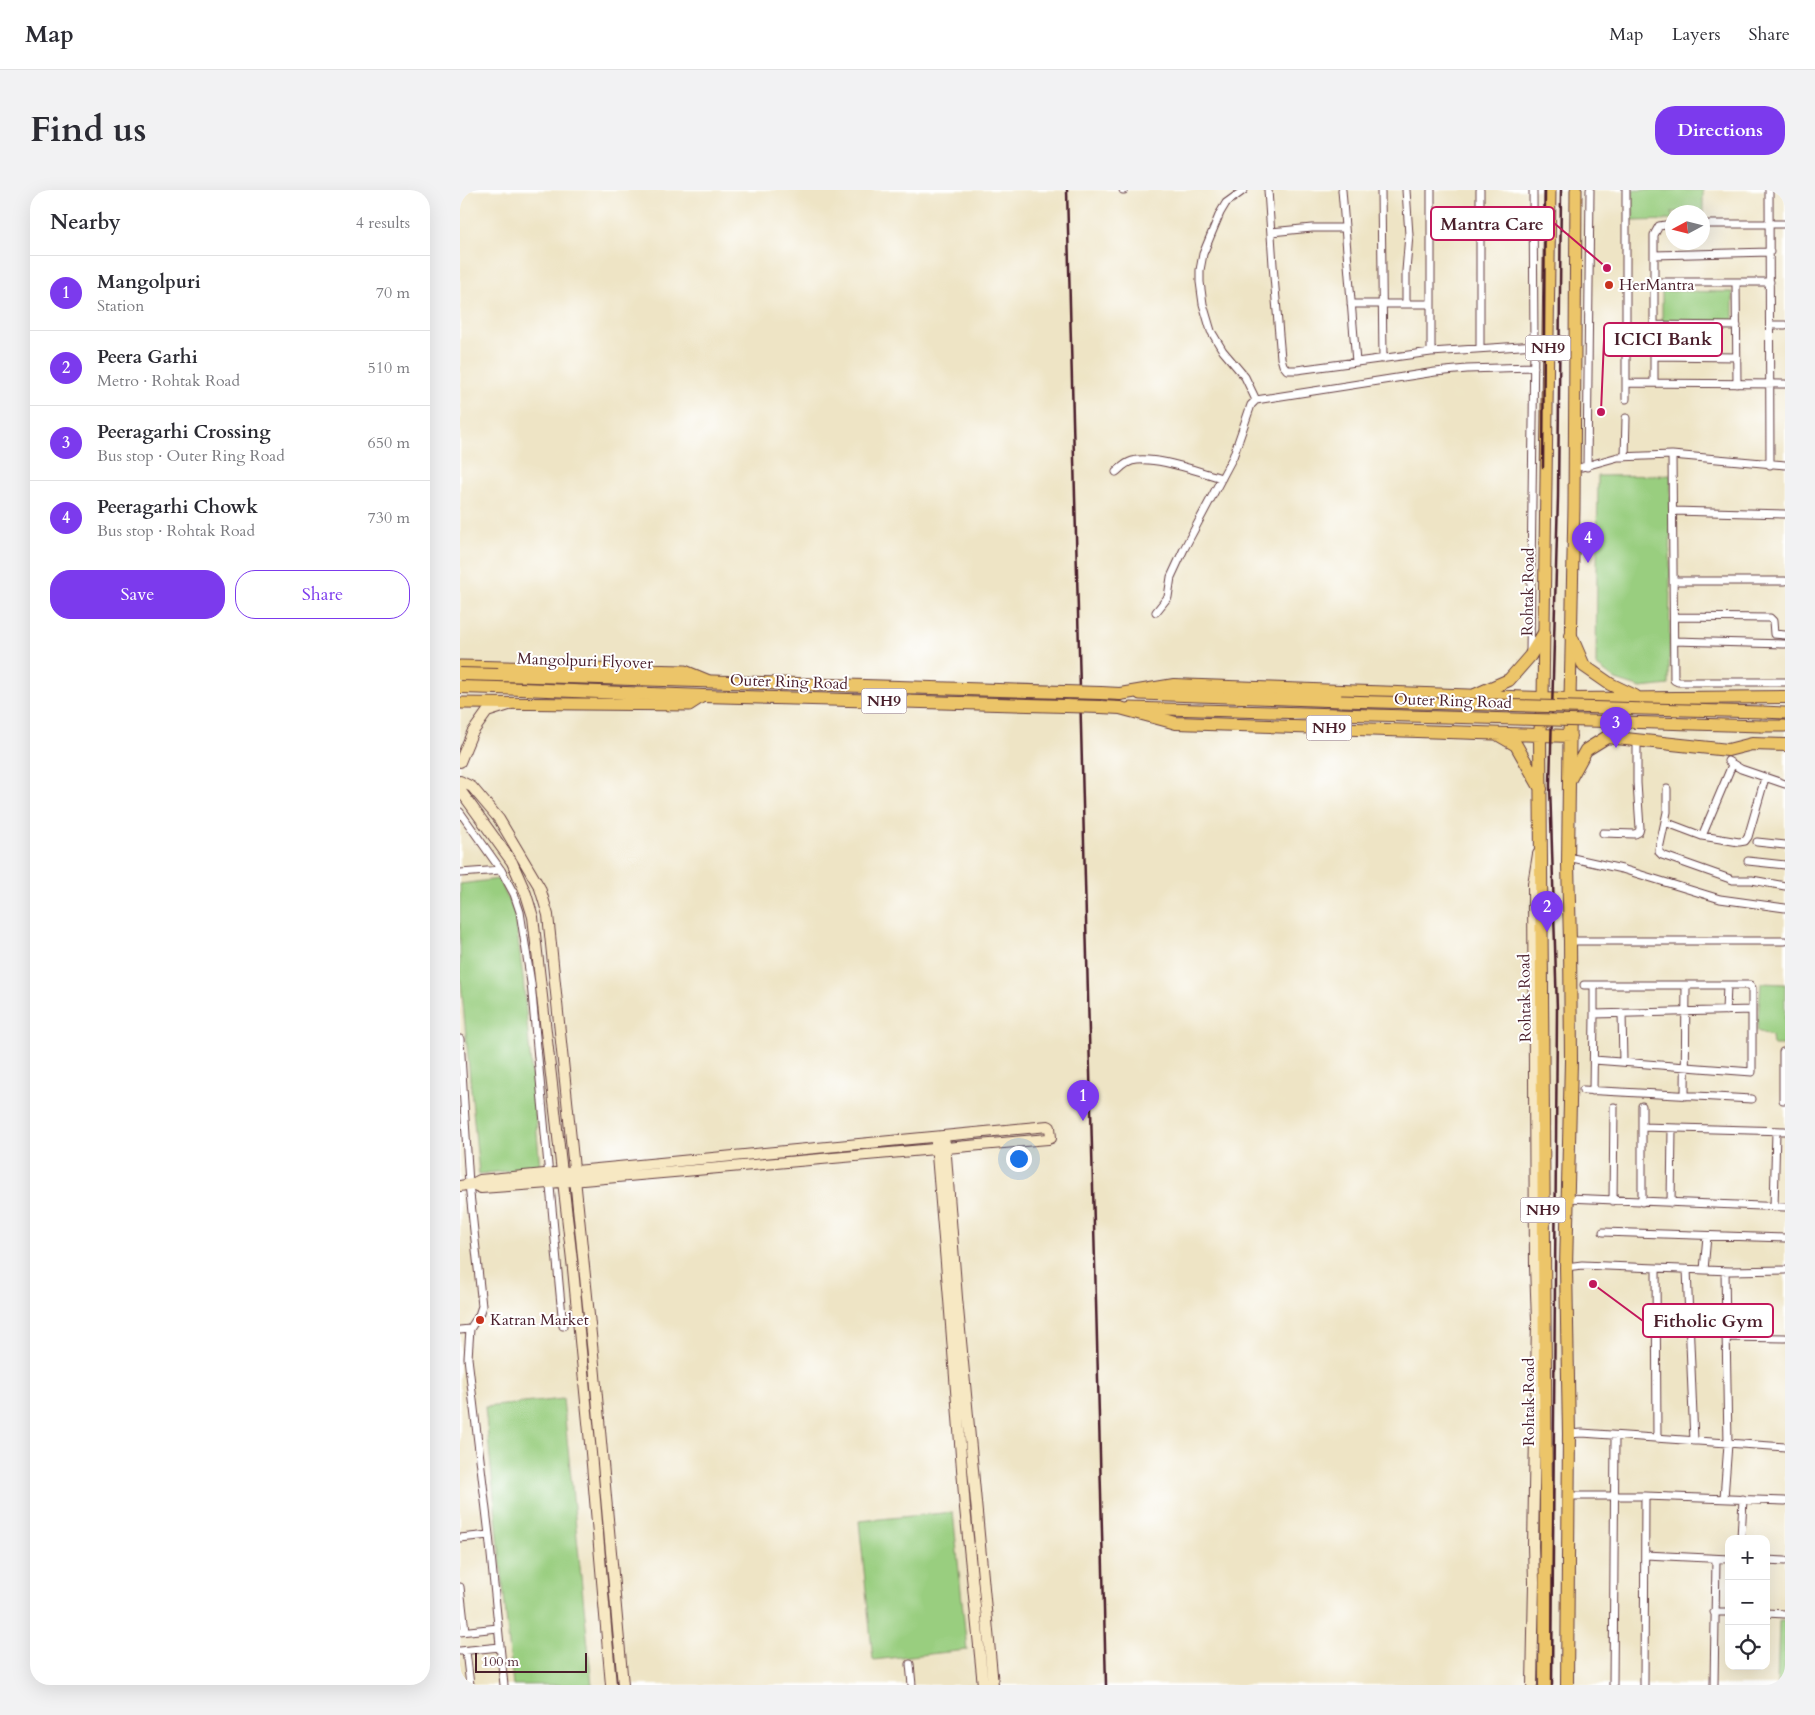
<!DOCTYPE html>
<html lang="en">
<head>
<meta charset="utf-8">
<style>
  body { margin:0; font-family:Cardo,serif; background:#f2f2f3; color:#2b2b33 }
  .controls { position:absolute; right:15px; bottom:15px; display:grid; overflow:hidden; border-radius:10px; box-shadow:0 5px 20px #0002 }
  .controls button { width:45px; height:45px; display:grid; place-items:center; padding:0; border:0; border-bottom:1px solid #e1e1e2; background:#fff; color:#2b2b33; font:25px sans-serif }
  .compass { position:absolute; left:1205px; top:15px; width:45px; height:45px; border-radius:50%; background:#fff; box-shadow:0 5px 20px #0002; rotate:263deg }
  .scale { position:absolute; left:15px; bottom:12px; width:112px; box-sizing:border-box; padding-left:5px; border:2px solid #4a1f2b; border-top:0; font-size:14px; line-height:18px; white-space:nowrap; color:#4a1f2b; -webkit-text-stroke:4px #fff; paint-order:stroke }
  .you { position:absolute; left:558px; top:968px; width:18px; height:18px; margin:-12px; border:4px solid #fff; border-radius:50%; background:#1a73e8; box-shadow:0 0 0 8px #1a73e833 }
  .badge { display:grid; place-items:center; width:32px; height:32px; border-radius:50%; background:#7c3aed; color:#fff; font-size:16px; font-weight:700 }
  .pin { position:absolute; translate:-50% -41px; filter:drop-shadow(0 1px 2px #0008) }
  .pin::after { content:''; position:absolute; top:26px; width:18px; height:15px; background:inherit; clip-path:polygon(0 0,100% 0,50% 100%) }
  .list { margin:0; padding:0; list-style:none }
  h2 { display:flex; justify-content:space-between; align-items:center; height:65px; margin:0; padding:0 20px; font-size:21px }
  h2 small { font-size:16px; font-weight:400; color:#7c7c81 }
  .list li { display:grid; grid-template-columns:32px 1fr auto; gap:15px; align-items:center; box-sizing:border-box; height:75px; padding:0 20px; border-top:1px solid #e1e1e2 }
  .list b { display:block; font-size:19px; white-space:nowrap }
  .list p { margin:0; font-size:16px; white-space:nowrap; color:#7c7c81 }
  .list em { font-size:16px; font-style:normal; color:#7c7c81 }
  .actions { display:flex; gap:10px; padding:15px 20px }
  .actions a { flex:1; padding:11px 0; border:1px solid #7c3aed; border-radius:20px; text-align:center; font-size:18px; color:#7c3aed }
  .actions .main { background:#7c3aed; color:#fff }
  .icon { flex:none; width:28px; height:28px; fill:none; stroke:currentColor; stroke-width:2; stroke-linecap:round; stroke-linejoin:round }
  .map { position:relative; flex:none; width:1325px; height:1495px; overflow:hidden; border-radius:20px }
  header { display:flex; align-items:center; gap:30px; box-sizing:border-box; height:70px; padding:0 25px; background:#fff; border-bottom:1px solid #e1e1e2 }
  header strong { font-size:24px }
  nav { display:flex; gap:28px; margin-inline-start:auto; font-size:18px }
  .intro { display:flex; align-items:center; justify-content:space-between; box-sizing:border-box; height:120px; padding:0 30px }
  h1 { margin:0; font-size:35px }
  .button { padding:12px 22px; border-radius:20px; background:#7c3aed; color:#fff; font-size:18px; font-weight:700 }
  main { display:flex; gap:30px; padding:0 30px }
  aside { flex:1; background:#fff; border-radius:20px; box-shadow:0 5px 20px #0002 }
  .map>svg:first-child { display:block }
  .green { fill:#99ce7f; stroke:#727655 }
  .lines { fill:none; stroke-linecap:round; stroke-linejoin:round }
  .street-casing { stroke:#633d42; stroke-width:9 }
  .secondary-casing { stroke:#633d42; stroke-width:12 }
  .primary-casing { stroke:#633d42; stroke-width:13 }
  .highway-casing { stroke:#633d42; stroke-width:14 }
  .street { stroke:#fff; stroke-width:7 }
  .secondary { stroke:#f7e8c3; stroke-width:10 }
  .primary { stroke:#ecc569; stroke-width:11 }
  .highway { stroke:#ecc569; stroke-width:12 }
  .rail { stroke:#4a1f2b; stroke-width:2.5 }
  .primary-bridge-casing { stroke:#633d42; stroke-width:13; stroke-linecap:butt }
  .highway-bridge-casing { stroke:#633d42; stroke-width:14; stroke-linecap:butt }
  .primary-bridge { stroke:#ecc569; stroke-width:11 }
  .highway-bridge { stroke:#ecc569; stroke-width:12 }
  .poi-dot { fill:#c8321e; stroke:#fff; stroke-width:2 }
  .labels { text-anchor:middle; dominant-baseline:central; stroke-width:4; stroke-linejoin:round; paint-order:stroke }
  .shield { fill:#fff; stroke:#80626b; stroke-width:1 }
  .shield-label { font-size:15px; font-weight:bold; fill:#4a1f2b }
  .poi-label { font-size:16px; fill:#4a1f2b; stroke:#fff; text-anchor:start }
  .street-label { font-size:16px; fill:#4a1f2b; stroke:#fff }
  .leader { fill:none; stroke:#c2185b; stroke-width:2 }
  .callout-dot { fill:#c2185b; stroke:#fff; stroke-width:2 }
  .callout { fill:#fff; stroke:#c2185b; stroke-width:2 }
  .callout-label { font-size:18px; text-anchor:middle; font-weight:bold; fill:#4a1f2b }
</style>
</head>
<body>
<header>
<strong>Map</strong>
<nav><a>Map</a><a>Layers</a><a>Share</a></nav>
</header>
<div class="intro"><h1>Find us</h1><a class="button">Directions</a></div>
<main>
<aside>
<h2>Nearby<small>4 results</small></h2>
<ul class="list">
<li><span class="badge">1</span><div><b>Mangolpuri</b><p>Station</p></div><em>70 m</em></li>
<li><span class="badge">2</span><div><b>Peera Garhi</b><p>Metro · Rohtak Road</p></div><em>510 m</em></li>
<li><span class="badge">3</span><div><b>Peeragarhi Crossing</b><p>Bus stop · Outer Ring Road</p></div><em>650 m</em></li>
<li><span class="badge">4</span><div><b>Peeragarhi Chowk</b><p>Bus stop · Rohtak Road</p></div><em>730 m</em></li>
</ul>
<div class="actions"><a class="main">Save</a><a>Share</a></div>
</aside>
<div class="map">
<svg width="1325" height="1495" viewBox="0 0 1325 1495">
  <rect width="100%" height="100%" fill="#fff"/>
  <filter id="ink" filterUnits="userSpaceOnUse"><feTurbulence type="fractalNoise" baseFrequency=".02" numOctaves="2"/><feDisplacementMap in="SourceGraphic" scale="10" xChannelSelector="R" yChannelSelector="G"/><feConvolveMatrix kernelMatrix="1 2 1 2 8 2 1 2 1" color-interpolation-filters="sRGB"/></filter>
  <filter id="wash" filterUnits="userSpaceOnUse"><feTurbulence type="fractalNoise" baseFrequency=".0096" numOctaves="4" result="noise"/><feDisplacementMap in="SourceGraphic" scale="20" xChannelSelector="R" yChannelSelector="G"/><feGaussianBlur stdDeviation="1.12" result="paint"/><feColorMatrix in="noise" values="0 0 0 0 0 0 0 0 0 0 0 0 0 0 0 0 0 1.4 0 .05"/><feComposite in="paint" operator="in"/></filter>
  <g filter="url(#wash)">
    <rect width="100%" height="100%" fill="#eee4c5"/>
    <!-- green -->
    <path class="green" d="M1173,0H1243V30L1242,22H1212V30L1173,31Z
      M1202,101L1273,102V135L1202,134Z
      M1211,285L1209,495L1181,498L1156,490L1136,475L1138,286Z
      M39,689L55,724L63,788L80,977L19,984L0,782V694Z
      M1301,793L1325,794V855H1313L1312,846L1297,841Z
      M103,1209L132,1495H53L25,1217Z
      M493,1322L507,1460L413,1470L399,1331Z
      M1319,1431H1325V1495H1317Z"/>
  </g>
  <g filter="url(#ink)">
    <g class="lines">
      <!-- street casing -->
      <g class="street-casing">
        <path id="street" d="M663,0H664
          M784,0L766,13L760,23L743,64L740,80V92L743,114L751,141L763,161L785,187L796,210
          M808,0L813,75L821,168L823,175L827,180H837L971,162L1074,155
          M882,0L896,172
          M921,0L923,169
          M1020,0V158
          M1309,0L1310,275
          M1242,34H1325
          M811,42L852,38H885
          M1194,65L1310,62
          M1195,92H1310
          M1276,92L1277,194
          M891,114H971
          M946,114V81L949,45L946,0
          M1195,135L1277,136
          M1310,135H1325
          M971,162V0
          M1194,166L1277,167
          M1166,193L1325,194
          M1194,193V45L1199,36L1212,34
          M1166,209V0
          M1212,265L1214,490L1218,492H1325
          M1165,267L1166,228
          M1122,277L1158,267L1212,265L1325,275
          M1127,277L1130,0
          M656,282C661,278 665,273 672,271C694,265 739,282 762,288
          M1213,321L1325,324
          M1213,391H1325
          M696,422L708,407L711,387L724,359L773,267L791,215L796,210L975,182L1007,179L1074,177
          M1214,427L1310,428L1313,431L1314,444L1325,445
          M1214,451L1325,454
          M1070,463L1074,155L1073,0
          M1268,571L1281,579L1325,594
          M1207,599V622L1199,659V662L1202,665L1273,690H1292L1325,696
          M0,622L41,680L54,704L60,722L71,793L103,1136
          M1205,632L1242,646L1279,652L1285,651L1288,647L1305,588
          M1143,643L1175,644L1179,642L1180,638L1177,593V550
          M1242,646L1272,575
          M1297,652L1325,655
          M1108,667L1162,679L1260,709L1325,718
          M1288,671L1325,675
          M0,683L41,680
          M1110,751H1325
          M1124,795H1290L1292,798V882L1134,870
          M1266,821L1267,795
          M1162,823L1163,872
          M1134,824V795
          M0,849L9,994L22,1116L19,1125L10,1139L8,1168L29,1345L44,1495
          M1325,862H1323V910H1325
          M1123,900L1292,909
          M1133,901L1134,824L1292,820
          M1225,906L1226,796
          M1182,937L1325,941
          M1107,1008L1325,1017
          M1153,1011L1154,917
          M1182,1012V916
          M1211,1013L1212,938
          M1314,1017L1316,941
          M1143,1042L1325,1048
          M1106,1077L1122,1075L1270,1081L1325,1080
          M1196,1078L1197,1249
          M1227,1079L1234,1251
          M1244,1080L1247,1046
          M0,1140L10,1139
          M1265,1147L1325,1148
          M1109,1244L1122,1243L1325,1257
          M1109,1306H1185L1325,1311
          M1264,1308L1268,1254L1265,1081
          M0,1348L29,1345
          M1281,1349L1283,1309
          M1185,1365L1269,1369
          M1306,1370L1325,1371
          M0,1397L5,1441
          M1254,1422H1269
          M1306,1423L1325,1424
          M0,1442L38,1438
          M0,1461L40,1457
          M6,1461L10,1495
          M450,1474L452,1495
          M1153,1495L1155,1246
          M1184,1495L1185,1306
          M1254,1495L1256,1369"/>
      </g>
      <!-- secondary casing -->
      <g class="secondary-casing">
        <path id="secondary" d="M0,572L12,543L27,522L49,515
          M0,591L12,597L39,629L80,698L88,725L134,1174L163,1495
          M0,600L52,672L66,704L73,727L113,1079L131,1263L151,1495
          M476,953L489,1109L505,1318L523,1495
          M485,953L497,1108L533,1495
          M0,996L12,994L20,990L588,936L590,937L591,948L588,949L89,993L21,998L12,994
          M1072,1495L1074,1392L1073,1356L1077,1131L1075,1076L1073,694L1078,664"/>
      </g>
      <!-- primary casing -->
      <g class="primary-casing">
        <path id="primary" d="M0,476L225,481L247,490
          M680,504L881,511
          M1083,509L1090,0
          M1110,509L1114,317L1116,0
          M0,513L229,515L243,506
          M670,518L878,524
          M1302,522L1325,523
          M1301,536H1325"/>
      </g>
      <!-- highway casing -->
      <g class="highway-casing">
        <path id="highway" d="M1111,446L1124,476L1150,494L1175,506
          M38,485L604,502
          M37,498L243,506L605,516
          M641,503L660,504L714,495L1110,509L1325,507
          M1015,505L1049,490L1070,466L1084,443
          M1083,509L1080,545L1086,1310L1085,1495
          M641,517L660,518L716,533L1110,546
          M1037,544L1056,555L1081,599
          M1110,589L1126,560L1147,547L1268,560L1292,554L1325,555
          M1107,1495L1109,1244L1106,1077L1111,871L1110,751L1108,674L1110,509"/>
      </g>
      <!-- street -->
      <use href="#street" class="street"/>
      <!-- secondary -->
      <use href="#secondary" class="secondary"/>
      <!-- primary -->
      <use href="#primary" class="primary"/>
      <!-- highway -->
      <use href="#highway" class="highway"/>
      <!-- rail -->
      <path class="rail" d="M607,0L646,1495
        M1083,277L1085,0
        M1092,1495L1097,820L1090,595L1098,307L1101,0"/>
      <!-- primary-bridge casing -->
      <g class="primary-bridge-casing">
        <path id="primary-bridge" d="M881,511L1302,522
          M878,524L1301,536"/>
      </g>
      <!-- highway-bridge casing -->
      <g class="highway-bridge-casing">
        <path id="highway-bridge" d="M0,484L38,485
          M0,497L37,498
          M604,502L641,503
          M605,516L641,517"/>
      </g>
      <!-- primary-bridge -->
      <use href="#primary-bridge" class="primary-bridge"/>
      <!-- highway-bridge -->
      <use href="#highway-bridge" class="highway-bridge"/>
    </g>
  </g>
  <!-- markers -->
  <g class="poi-dot">
    <circle cx="1149" cy="95" r="5"/>
    <circle cx="20" cy="1130" r="5"/>
  </g>
  <g class="labels">
    <!-- shield labels -->
    <g class="shield">
      <rect x="1065.5" y="145.5" width="45" height="25" rx="4"/>
      <rect x="401.5" y="498.5" width="45" height="25" rx="4"/>
      <rect x="846.5" y="525.5" width="45" height="25" rx="4"/>
      <rect x="1060.5" y="1007.5" width="45" height="25" rx="4"/>
    </g>
    <g class="shield-label">
      <text x="1088" y="158">NH9</text>
      <text x="424" y="511">NH9</text>
      <text x="869" y="538">NH9</text>
      <text x="1083" y="1020">NH9</text>
    </g>
    <!-- poi labels -->
    <g class="poi-label">
      <text x="1159" y="95">HerMantra</text>
      <text x="30" y="1130">Katran Market</text>
    </g>
    <!-- street labels -->
    <g class="street-label">
      <text transform="translate(1068 402) rotate(-89)">Rohtak Road</text>
      <text transform="translate(125 471) rotate(2)">Mangolpuri Flyover</text>
      <text transform="translate(329 492) rotate(2)">Outer Ring Road</text>
      <text transform="translate(993 511) rotate(2)">Outer Ring Road</text>
      <text transform="translate(1065 808) rotate(-91)">Rohtak Road</text>
      <text transform="translate(1069 1212) rotate(-90)">Rohtak Road</text>
    </g>
  </g>
  <!-- callouts -->
  <path class="leader" d="M1147 78L1094 33M1141 222L1144 149M1133 1094L1183 1131"/>
  <g class="callout-dot">
    <circle cx="1147" cy="78" r="5"/>
    <circle cx="1141" cy="222" r="5"/>
    <circle cx="1133" cy="1094" r="5"/>
  </g>
  <g class="callout">
    <rect x="971" y="17" width="123" height="33" rx="5"/>
    <rect x="1144" y="133" width="118" height="33" rx="5"/>
    <rect x="1183" y="1114" width="130" height="33" rx="5"/>
  </g>
  <g class="callout-label">
    <text x="1032" y="40">Mantra Care</text>
    <text x="1203" y="155">ICICI Bank</text>
    <text x="1248" y="1137">Fitholic Gym</text>
  </g>
</svg>
<div class="controls">
<button>+</button>
<button>−</button>
<button><svg class="icon" aria-label="locate" viewBox="0 0 24 24"><circle cx="12" cy="12" r="6"/><path d="M12 2v4M12 18v4M2 12h4M18 12h4"/></svg></button>
</div>
<svg class="compass" viewBox="-18 -18 36 36"><path d="M0-13l5 13h-10z" fill="#e53935"/><path d="M0 13l5-13h-10z" fill="#7c7c81"/></svg>
<div class="scale">100 m</div>
<div class="you"></div>
<div class="pin badge" style="left:623px;top:931px">1</div>
<div class="pin badge" style="left:1087px;top:742px">2</div>
<div class="pin badge" style="left:1156px;top:558px">3</div>
<div class="pin badge" style="left:1128px;top:373px">4</div>
</div>
</main>
</body>
</html>
